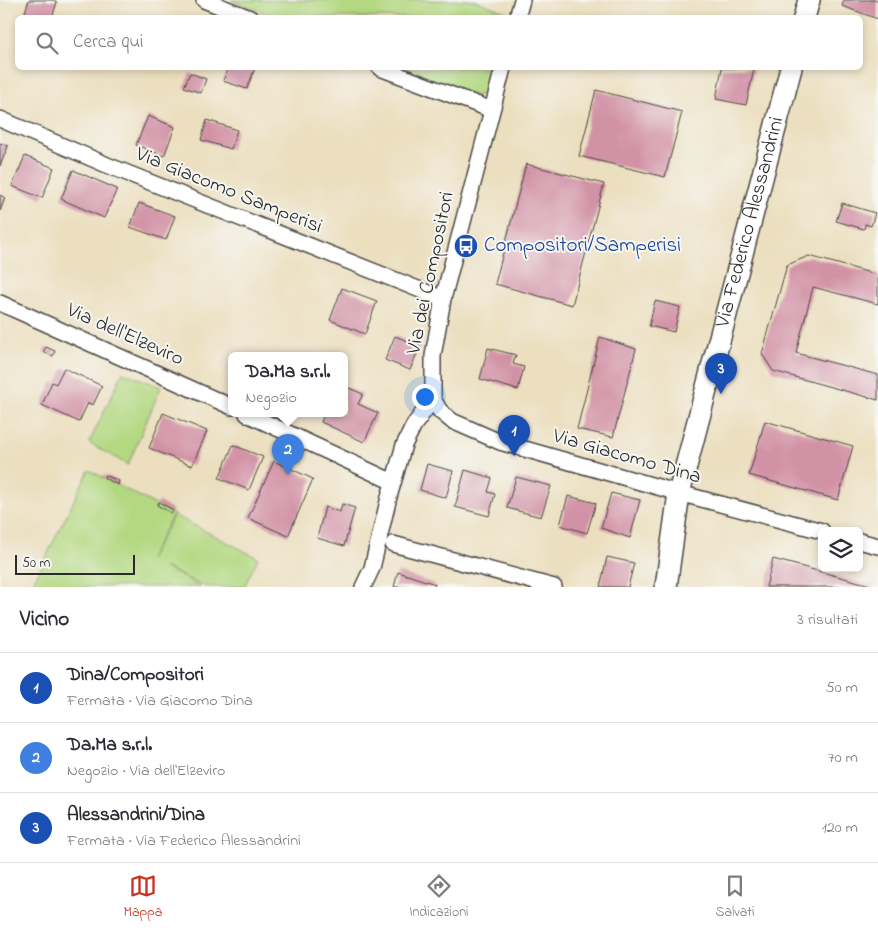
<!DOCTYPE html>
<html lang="it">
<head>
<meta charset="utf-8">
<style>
  body { margin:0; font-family:"Indie Flower",sans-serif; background:#f2f2f3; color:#2b2b33 }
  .controls { position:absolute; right:15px; bottom:15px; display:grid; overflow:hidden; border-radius:8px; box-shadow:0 2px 8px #0003 }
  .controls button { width:45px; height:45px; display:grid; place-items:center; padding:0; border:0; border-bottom:1px solid #e1e1e2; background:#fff; color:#2b2b33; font:25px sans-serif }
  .scale { position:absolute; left:15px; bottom:12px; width:120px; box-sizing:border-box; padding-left:5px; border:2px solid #2b2b2b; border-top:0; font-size:14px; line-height:18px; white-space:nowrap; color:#2b2b2b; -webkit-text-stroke:4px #f6f6f2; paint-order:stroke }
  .you { position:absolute; left:424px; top:396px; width:18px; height:18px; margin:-12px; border:4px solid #fff; border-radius:50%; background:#1a73e8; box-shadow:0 0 0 8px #1a73e833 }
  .badge { display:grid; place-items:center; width:32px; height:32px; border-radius:50%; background:#c8321e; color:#fff; font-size:16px; font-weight:700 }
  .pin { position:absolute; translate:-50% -41px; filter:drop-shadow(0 1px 2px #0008) }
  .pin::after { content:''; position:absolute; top:26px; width:18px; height:15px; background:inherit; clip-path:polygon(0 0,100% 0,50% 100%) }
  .popup { position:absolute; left:228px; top:352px; width:120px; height:65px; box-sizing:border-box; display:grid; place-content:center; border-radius:8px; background:#fff; filter:drop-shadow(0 1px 4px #0005); font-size:16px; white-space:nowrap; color:#7c7c81 }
  .popup b { font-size:19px; color:#2b2b33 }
  .popup::after { content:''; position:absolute; left:50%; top:100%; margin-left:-10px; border:10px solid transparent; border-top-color:#fff }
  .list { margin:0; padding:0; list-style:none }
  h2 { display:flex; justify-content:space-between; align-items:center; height:65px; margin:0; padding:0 20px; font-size:21px }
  h2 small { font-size:16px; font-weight:400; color:#7c7c81 }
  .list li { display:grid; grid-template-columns:32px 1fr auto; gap:15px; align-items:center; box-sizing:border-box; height:70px; padding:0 20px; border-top:1px solid #e1e1e2 }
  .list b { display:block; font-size:19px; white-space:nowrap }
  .list p { margin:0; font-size:16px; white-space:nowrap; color:#7c7c81 }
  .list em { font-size:16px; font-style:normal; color:#7c7c81 }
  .icon { flex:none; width:28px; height:28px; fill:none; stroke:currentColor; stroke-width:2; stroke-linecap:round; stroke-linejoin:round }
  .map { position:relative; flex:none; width:878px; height:587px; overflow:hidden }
  .search { position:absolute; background:#fff; box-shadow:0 2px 8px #0003; left:15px; right:15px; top:15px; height:55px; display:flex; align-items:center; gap:12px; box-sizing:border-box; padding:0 18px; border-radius:8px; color:#7c7c81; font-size:19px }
  .sheet { height:275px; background:#fff }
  nav { display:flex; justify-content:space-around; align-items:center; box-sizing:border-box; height:70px; border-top:1px solid #e1e1e2; background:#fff; font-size:14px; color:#7c7c81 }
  nav a { display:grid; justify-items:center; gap:2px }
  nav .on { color:#c8321e }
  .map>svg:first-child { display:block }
  .green { fill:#b3d881; stroke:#6f8256 }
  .building { fill:#d292a6 }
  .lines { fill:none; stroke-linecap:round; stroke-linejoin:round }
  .street-casing { stroke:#484641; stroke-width:18 }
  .secondary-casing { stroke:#484641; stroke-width:24 }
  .street { stroke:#fff; stroke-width:15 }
  .secondary { stroke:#fff; stroke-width:21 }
  .labels { text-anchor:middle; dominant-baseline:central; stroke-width:4; stroke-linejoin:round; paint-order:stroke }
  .street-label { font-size:21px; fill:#2b2b2b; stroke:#f6f6f2 }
  .transit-label { font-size:21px; fill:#164399; stroke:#f6f6f2; text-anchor:start }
</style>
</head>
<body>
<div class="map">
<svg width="878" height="587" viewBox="0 0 878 587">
  <rect width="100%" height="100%" fill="#f6f6f2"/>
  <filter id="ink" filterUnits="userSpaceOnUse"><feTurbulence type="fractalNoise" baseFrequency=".02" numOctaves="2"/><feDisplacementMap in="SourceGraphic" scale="10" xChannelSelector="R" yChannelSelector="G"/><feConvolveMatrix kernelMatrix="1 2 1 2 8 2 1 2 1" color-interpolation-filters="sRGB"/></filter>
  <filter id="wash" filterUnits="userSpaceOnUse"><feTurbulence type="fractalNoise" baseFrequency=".0096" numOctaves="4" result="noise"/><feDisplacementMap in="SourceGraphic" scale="20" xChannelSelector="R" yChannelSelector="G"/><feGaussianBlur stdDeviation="1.12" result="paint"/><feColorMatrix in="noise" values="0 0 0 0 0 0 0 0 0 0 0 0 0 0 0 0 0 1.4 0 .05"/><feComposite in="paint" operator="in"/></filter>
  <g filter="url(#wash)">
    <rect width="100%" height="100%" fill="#ecdfbf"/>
    <!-- green -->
    <path class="green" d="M231,0H474L508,13L507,18L275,17Z
      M403,68H496L490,92L475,96Z
      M123,372L161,387L128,465L89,443Z
      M89,470L173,514L149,560L174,515L258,558L244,587H205L164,567L201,587H31Z"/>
    <g id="blocks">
      <!-- building -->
      <path class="building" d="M29,0H53L57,2L52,18H23Z
        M844,0H878V19L842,6Z
        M228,68H255L247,89L223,81Z
        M722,68H745L754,69L746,105L716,99Z
        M190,73L206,79L201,93L184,87Z
        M596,90L682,112L665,177L579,156Z
        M148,116L175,127L164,156L136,145Z
        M207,120L237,130L231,149L201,140Z
        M0,143L8,146L0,166Z
        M25,156L54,168L42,198L12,186Z
        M526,164L604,184L572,305L495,284Z
        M73,170L117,189L104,218L61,199Z
        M0,195L5,198L0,211Z
        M139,203L175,216L166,240L130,227Z
        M842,203L875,213L871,226L865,224L864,229L836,221Z
        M809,256L878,275V304L813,287L796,353L878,375V400L773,371L762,354L787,265Z
        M342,288L377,301L365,334L330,320Z
        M655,301L680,307L674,332L649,326Z
        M395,336L420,346L410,370L385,360Z
        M600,337L636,349L613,437L577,429Z
        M46,347L55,351L53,356L43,352Z
        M488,348L516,355L513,364L524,367L518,390L480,379Z
        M64,368L102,386L93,405L88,403L79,422L42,405L52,382L56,384Z
        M344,386L363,394L358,404L378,413L364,442L321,422L324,414H344Z
        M163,413L207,431L192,466L149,448Z
        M765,421L853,446L838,500L749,475Z
        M233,445L263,457L249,490L219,478Z
        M274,461L313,479L288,536L248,518Z
        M427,464L453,471L446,498L420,490Z
        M465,470L492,478L488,492L495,494L489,516L455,507Z
        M105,475L119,481L118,485L104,478Z
        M516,477L551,486L541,517L507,508Z
        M611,493L640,500L630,538L601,528Z
        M568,496L596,503L587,533L560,525Z
        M159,502L173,510L171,513L157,505Z
        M342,504L355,508L344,546L317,538L325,507L340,512Z
        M607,557L634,563L628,587H600Z
        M773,559L874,586L873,587H766Z
        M398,572L435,584L434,587H394Z"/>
    </g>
  </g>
  <g filter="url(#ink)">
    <use href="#blocks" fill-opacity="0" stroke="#484641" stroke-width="1"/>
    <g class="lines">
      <!-- street casing -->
      <g class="street-casing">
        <path id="street" d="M204,0L250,18
          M517,18L522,0
          M380,68L492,110
          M0,119L107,165L443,299
          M0,303L232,407
          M433,399L440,411L452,421L500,442L679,493L822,531
          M247,414L393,482
          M859,541L878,546
          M393,544L554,587
          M363,587L372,568L389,497L404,445L414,425L433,399V356L443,299L503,68"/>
      </g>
      <!-- secondary casing -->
      <g class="secondary-casing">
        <g id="secondary">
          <path d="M804,18L809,0"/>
          <path id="s1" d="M666,587L679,493L791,68"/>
        </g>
      </g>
      <!-- street -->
      <use href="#street" class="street"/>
      <!-- secondary -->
      <use href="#secondary" class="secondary"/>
    </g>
  </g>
  <!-- icons -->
  <defs>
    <g id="bus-disc" transform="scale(1.25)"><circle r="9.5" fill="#1a4fb4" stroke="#f6f6f2"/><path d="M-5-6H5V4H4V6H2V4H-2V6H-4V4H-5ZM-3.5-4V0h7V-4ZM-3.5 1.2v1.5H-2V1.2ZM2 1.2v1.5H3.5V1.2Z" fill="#fff"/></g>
  </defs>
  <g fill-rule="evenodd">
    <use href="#bus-disc" x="466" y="246"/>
  </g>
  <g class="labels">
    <!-- street labels -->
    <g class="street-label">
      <text transform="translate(229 191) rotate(22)">Via Giacomo Samperisi</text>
      <text stroke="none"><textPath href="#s1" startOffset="375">Via Federico Alessandrini</textPath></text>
      <text transform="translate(431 273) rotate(-78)">Via dei Compositori</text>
      <text transform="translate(125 335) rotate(24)">Via dell'Elzeviro</text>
      <text transform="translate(627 457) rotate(16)">Via Giacomo Dina</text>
    </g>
    <!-- transit labels -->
    <g class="transit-label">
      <text x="484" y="246">Compositori/Samperisi</text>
    </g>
  </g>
</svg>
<div class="controls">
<button><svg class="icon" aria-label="layers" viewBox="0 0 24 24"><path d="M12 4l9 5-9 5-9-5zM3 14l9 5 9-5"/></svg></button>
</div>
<div class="scale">50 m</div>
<div class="you"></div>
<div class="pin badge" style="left:514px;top:456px;background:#1a4fb4">1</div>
<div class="pin badge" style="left:288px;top:475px;background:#3f7fe0">2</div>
<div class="popup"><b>Da.Ma s.r.l.</b>Negozio</div>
<div class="pin badge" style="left:721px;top:394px;background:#1a4fb4">3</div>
<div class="search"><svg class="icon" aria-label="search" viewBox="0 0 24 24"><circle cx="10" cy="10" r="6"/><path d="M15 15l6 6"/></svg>Cerca qui</div>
</div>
<section class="sheet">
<h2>Vicino<small>3 risultati</small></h2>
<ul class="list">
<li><span class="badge" style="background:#1a4fb4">1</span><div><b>Dina/Compositori</b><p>Fermata · Via Giacomo Dina</p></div><em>50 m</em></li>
<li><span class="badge" style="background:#3f7fe0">2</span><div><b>Da.Ma s.r.l.</b><p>Negozio · Via dell'Elzeviro</p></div><em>70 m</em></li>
<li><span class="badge" style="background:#1a4fb4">3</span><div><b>Alessandrini/Dina</b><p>Fermata · Via Federico Alessandrini</p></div><em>120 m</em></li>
</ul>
</section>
<nav>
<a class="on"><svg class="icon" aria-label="map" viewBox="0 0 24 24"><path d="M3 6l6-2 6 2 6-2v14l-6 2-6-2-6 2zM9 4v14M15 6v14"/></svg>Mappa</a>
<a><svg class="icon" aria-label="directions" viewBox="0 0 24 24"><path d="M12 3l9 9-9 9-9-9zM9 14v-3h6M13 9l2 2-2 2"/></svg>Indicazioni</a>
<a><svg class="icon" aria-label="saved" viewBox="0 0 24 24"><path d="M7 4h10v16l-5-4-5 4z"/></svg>Salvati</a>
</nav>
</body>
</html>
